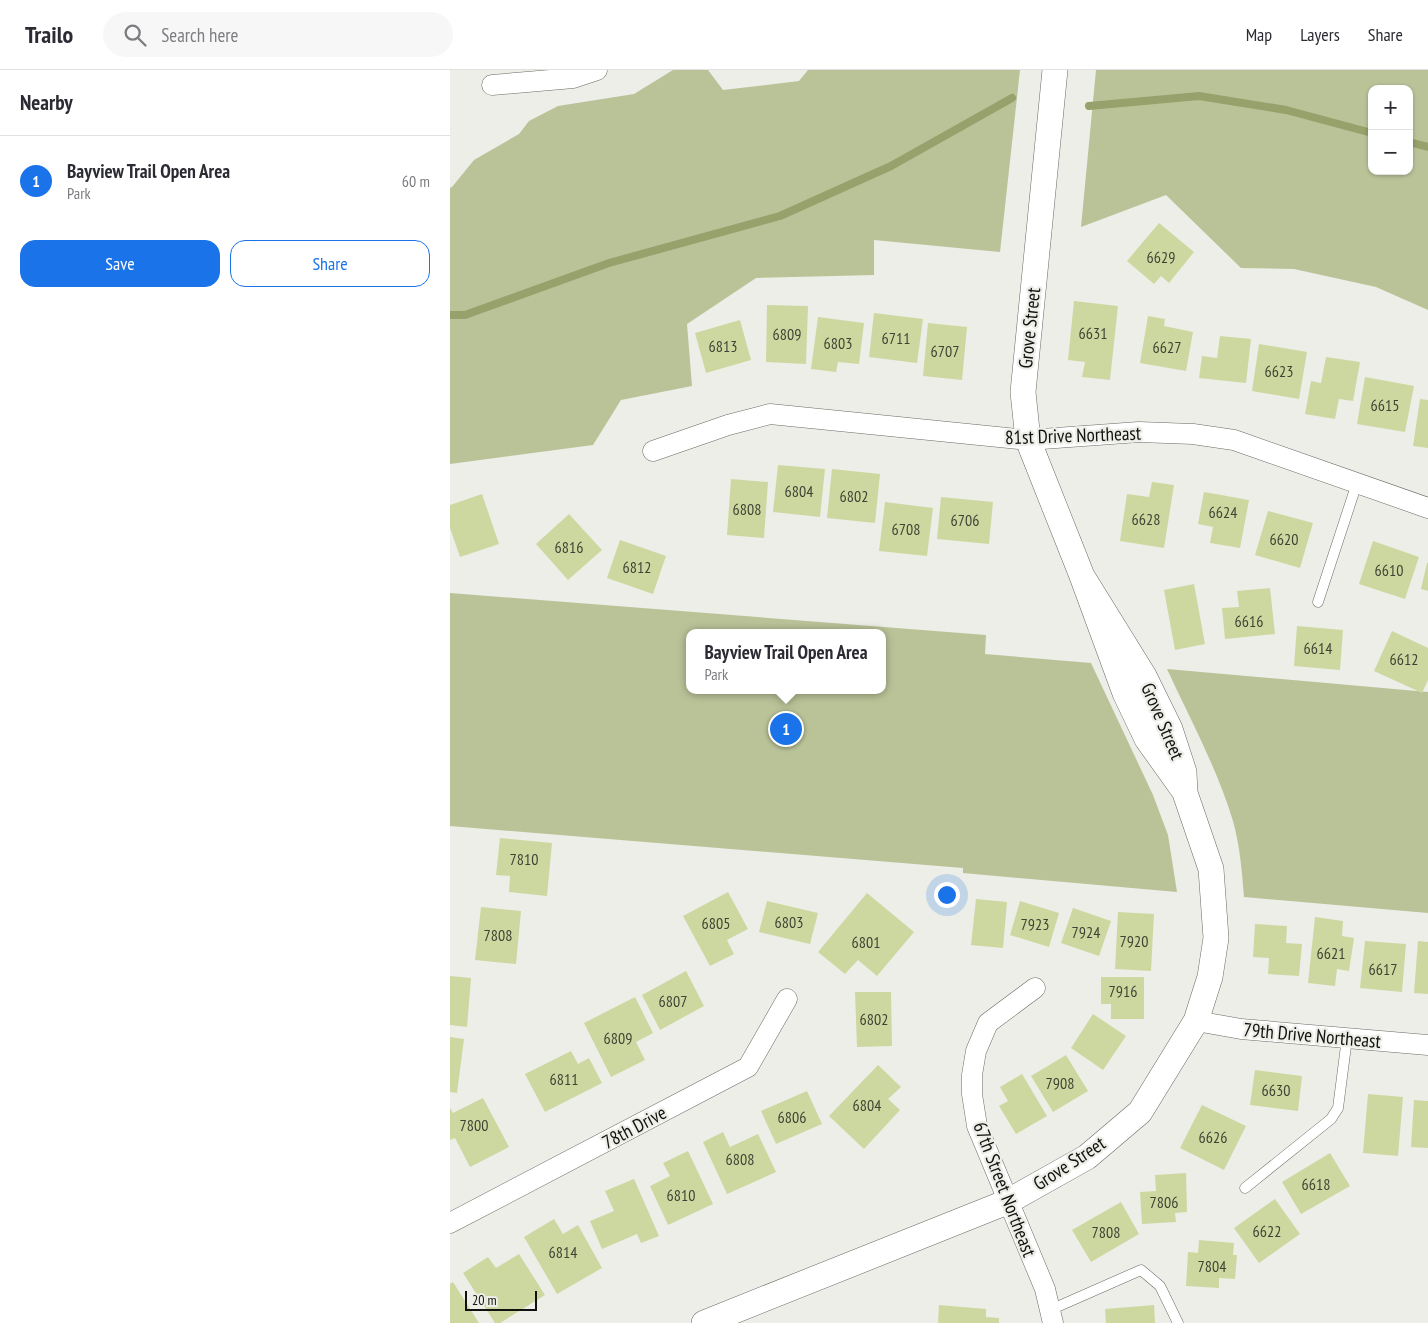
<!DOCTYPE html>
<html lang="en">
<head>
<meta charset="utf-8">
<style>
  body { margin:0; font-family:"PT Sans Narrow",sans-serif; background:#f7f7f7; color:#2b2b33 }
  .controls { position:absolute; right:15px; top:15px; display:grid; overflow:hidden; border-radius:10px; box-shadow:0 1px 4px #0004 }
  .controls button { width:45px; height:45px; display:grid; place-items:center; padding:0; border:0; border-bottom:1px solid #e1e1e2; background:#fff; color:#2b2b33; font:25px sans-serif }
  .scale { position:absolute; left:15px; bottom:12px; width:72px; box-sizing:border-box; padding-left:5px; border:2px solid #11110f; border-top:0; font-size:14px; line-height:18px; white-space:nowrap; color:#11110f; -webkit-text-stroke:4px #eceee7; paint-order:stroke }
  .you { position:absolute; left:496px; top:824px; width:18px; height:18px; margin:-12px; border:4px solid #fff; border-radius:50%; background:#1a73e8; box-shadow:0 0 0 8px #1a73e833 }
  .badge { display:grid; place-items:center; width:32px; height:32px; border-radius:50%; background:#1a73e8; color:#fff; font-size:16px; font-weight:700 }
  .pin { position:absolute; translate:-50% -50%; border:2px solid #fff; box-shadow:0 1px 5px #0006 }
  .popup { position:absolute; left:236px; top:559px; width:200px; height:65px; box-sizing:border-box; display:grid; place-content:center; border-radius:10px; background:#fff; filter:drop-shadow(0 1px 4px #0005); font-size:16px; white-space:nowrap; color:#7c7c81 }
  .popup b { font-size:19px; color:#2b2b33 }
  .popup::after { content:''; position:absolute; left:50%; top:100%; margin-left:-10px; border:10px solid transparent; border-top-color:#fff }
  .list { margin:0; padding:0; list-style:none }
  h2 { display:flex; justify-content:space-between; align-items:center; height:65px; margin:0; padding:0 20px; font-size:21px }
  h2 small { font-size:16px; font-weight:400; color:#7c7c81 }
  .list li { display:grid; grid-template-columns:32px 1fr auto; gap:15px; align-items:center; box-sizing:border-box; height:90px; padding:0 20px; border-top:1px solid #e1e1e2 }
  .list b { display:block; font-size:19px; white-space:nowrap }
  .list p { margin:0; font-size:16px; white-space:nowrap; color:#7c7c81 }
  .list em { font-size:16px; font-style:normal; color:#7c7c81 }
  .actions { display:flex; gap:10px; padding:15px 20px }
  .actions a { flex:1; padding:11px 0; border:1px solid #1a73e8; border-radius:15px; text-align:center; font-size:18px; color:#1a73e8 }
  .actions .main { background:#1a73e8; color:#fff }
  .icon { flex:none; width:28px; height:28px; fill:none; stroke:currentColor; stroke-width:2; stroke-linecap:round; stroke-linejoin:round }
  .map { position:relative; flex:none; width:978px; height:1253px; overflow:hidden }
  header { display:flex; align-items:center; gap:30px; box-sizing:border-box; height:70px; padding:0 25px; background:#fff; border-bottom:1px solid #e1e1e2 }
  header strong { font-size:24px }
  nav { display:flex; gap:28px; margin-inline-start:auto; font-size:18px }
  .search { width:350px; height:45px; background:#f7f7f7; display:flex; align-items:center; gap:12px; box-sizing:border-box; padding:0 18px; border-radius:28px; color:#7c7c81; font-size:19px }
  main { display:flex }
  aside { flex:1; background:#fff }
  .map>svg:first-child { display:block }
  .green { fill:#bac398; fill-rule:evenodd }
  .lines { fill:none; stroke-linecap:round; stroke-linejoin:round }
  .stream { stroke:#97a16c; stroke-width:8 }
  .building { fill:#cdd8a1 }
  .service-casing { stroke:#696b65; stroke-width:11 }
  .minor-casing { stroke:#696b65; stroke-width:21 }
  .tertiary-casing { stroke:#696b65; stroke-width:26 }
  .service { stroke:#fff; stroke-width:10 }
  .minor { stroke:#fff; stroke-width:20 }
  .tertiary { stroke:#fff; stroke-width:25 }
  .labels { text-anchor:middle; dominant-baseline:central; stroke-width:4.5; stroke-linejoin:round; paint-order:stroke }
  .number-label { font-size:16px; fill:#404334 }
  .street-label { font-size:19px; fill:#11110f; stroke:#eceee7 }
</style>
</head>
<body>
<header>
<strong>Trailo</strong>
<div class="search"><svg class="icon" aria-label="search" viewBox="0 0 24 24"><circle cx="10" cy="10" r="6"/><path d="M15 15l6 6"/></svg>Search here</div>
<nav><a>Map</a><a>Layers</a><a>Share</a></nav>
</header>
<main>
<aside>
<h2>Nearby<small></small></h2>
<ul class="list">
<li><span class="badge">1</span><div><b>Bayview Trail Open Area</b><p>Park</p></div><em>60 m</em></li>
</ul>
<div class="actions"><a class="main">Save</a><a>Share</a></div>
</aside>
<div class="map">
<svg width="978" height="1253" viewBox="0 0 978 1253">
  <rect width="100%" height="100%" fill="#eceee7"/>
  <!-- green -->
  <path class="green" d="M223,0H258L273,20L349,11L358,0H570L550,182L424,170V205L306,208L237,254L242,316L171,330L143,375L0,394V118L2,117L24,90L69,64L79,51L108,36L184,24Z
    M646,0H978V240L926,217L844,199L791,198L716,125L631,157ZM922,19H959V101H922Z
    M0,523L536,565L535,584L641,593L703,725L718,765L727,822L513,803V798L0,756ZM240,563H432V620H240Z
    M717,599L978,622V843L794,827C792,802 790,776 783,751C767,698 740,649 717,599Z"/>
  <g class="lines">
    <!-- stream -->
    <path class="stream" d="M639,36L749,26L836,40L922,63
      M959,72L978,77
      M0,245H15L159,193L330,146L441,96L562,28"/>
  </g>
  <!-- building -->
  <path class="building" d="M709,153L744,182L719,213L711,206L704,214L677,191Z
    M624,231L668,236L660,310L632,307L635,292L618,290Z
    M317,235L358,236L356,294L316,292Z
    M424,243L473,249L467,293L419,287Z
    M698,246L715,249L714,256L743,262L736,301L690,293Z
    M368,247L414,253L409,294L388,292L386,302L361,299Z
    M290,250L301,290L256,303L245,263Z
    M478,253L517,257L512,310L473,306Z
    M770,266L801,269L796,313L749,308L752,286L767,288Z
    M809,274L857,282L849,329L802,321Z
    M876,287L910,292L903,331L889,329L885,349L855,344L861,311L871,313Z
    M915,307L964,316L955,362L907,354Z
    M970,329L978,330V378L963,376Z
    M328,395L375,399L370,447L323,442Z
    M382,399L430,404L425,453L377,448Z
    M281,409L318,412L314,468L277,465Z
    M702,412L724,415L714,478L670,471L677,424L699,427Z
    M754,422L799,430L790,478L760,473L763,457L748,454Z
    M32,424L49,474L10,487L0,458V435Z
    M491,427L543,432L539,474L487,469Z
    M435,432L483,438L477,486L429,481Z
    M818,441L863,453L850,498L805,485Z
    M119,444L152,480L118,510L86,474Z
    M170,470L216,486L203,524L157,508Z
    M923,471L969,487L955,529L909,514Z
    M977,493H978V521L971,519Z
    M744,514L755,574L725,580L714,520Z
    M820,518L825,564L775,569L772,538L789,537L787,521Z
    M847,556L893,560L890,600L844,596Z
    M942,561L978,578V610L972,623L924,601Z
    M50,768L102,773L97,826L59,822L60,806L46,805Z
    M278,822L298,859L277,870L284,884L260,896L233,846Z
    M417,823L464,862L427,906L408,890L395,904L368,882Z
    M526,829L557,832L553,878L521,875Z
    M317,831L368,843L360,874L309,862Z
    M570,831L609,843L599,877L560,865Z
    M31,837L71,841L66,894L25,890Z
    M623,838L661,851L649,886L611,873Z
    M668,842L704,844L701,901L665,899Z
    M865,847L893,851L892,866L904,868L899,901L887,899L885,916L858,913Z
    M805,854L837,856L836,873L852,874L849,906L818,904L819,888L803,887Z
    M915,871L956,874L952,922L910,918Z
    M968,871L978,872V924L964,923Z
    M236,901L254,936L210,960L192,925Z
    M0,906L21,908L17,957L0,955Z
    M651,907H694V949H661V934H651Z
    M405,922H441L442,976L407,977Z
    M185,927L203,963L186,972L195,990L161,1007L134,953Z
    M643,944L676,966L653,1000L621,978Z
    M0,967L14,969L7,1023L0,1022Z
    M121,981L128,994L139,988L152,1013L95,1042L75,1004Z
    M616,985L638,1021L603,1042L581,1006Z
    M428,995L451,1017L438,1029L450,1040L414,1079L379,1046Z
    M805,1000L852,1006L848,1041L800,1035Z
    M572,1004L597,1046L566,1064L549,1036L558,1031L550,1017Z
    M357,1021L372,1054L326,1074L311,1041Z
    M918,1024L953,1027L948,1086L913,1083Z
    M33,1028L59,1077L20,1097L5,1068L0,1070V1038L3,1043Z
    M964,1030L978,1031V1078L961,1077Z
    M752,1035L796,1056L774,1100L730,1078Z
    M273,1062L280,1077L308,1064L326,1102L277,1124L253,1072Z
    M238,1081L263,1134L218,1155L200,1116L220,1106L213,1093Z
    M880,1083L900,1116L851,1144L832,1112Z
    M736,1103L737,1142L725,1143L726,1152L692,1154L690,1122L706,1121L705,1105Z
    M184,1109L209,1166L191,1173L187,1164L152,1179L140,1151L164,1141L155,1121Z
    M825,1129L850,1164L809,1193L784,1158Z
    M671,1132L689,1164L641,1192L622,1160Z
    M104,1149L113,1164L128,1155L152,1198L107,1224L74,1167Z
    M749,1170L784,1173L783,1185H787L785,1209L769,1208V1218L736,1216L738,1182L748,1183Z
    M69,1184L95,1225L50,1253H45L13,1203L38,1187L46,1198Z
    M3,1212L29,1253H0V1214Z
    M489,1235L536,1239V1247L549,1248V1253H488Z
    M704,1235L705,1253H656L655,1239Z"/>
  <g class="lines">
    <!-- service casing -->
    <g class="service-casing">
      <path id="service" d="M868,532L907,413
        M795,1118L881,1049L888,1038L897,968
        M600,1240L691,1200L710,1216L728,1253"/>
    </g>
    <!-- minor casing -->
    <g class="minor-casing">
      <path id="minor" d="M42,15L123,8L147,0
        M203,381L278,355L320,344L578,370L689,362L743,364L784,370L978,438
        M585,918L538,953L526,981L522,1005V1024L527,1056L595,1219L603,1253
        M746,951L791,959L978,975
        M0,1153L298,997L337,929"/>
    </g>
    <!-- tertiary casing -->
    <g class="tertiary-casing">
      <path id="tertiary" d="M605,0L573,322L578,370L632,506L675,623L697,669L732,718
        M254,1253L557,1132L637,1087L690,1042L746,951L760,907L766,868L761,799L735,723L734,702L720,659L694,606L632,506"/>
    </g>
    <!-- service -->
    <use href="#service" class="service"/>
    <!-- minor -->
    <use href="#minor" class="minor"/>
    <!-- tertiary -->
    <use href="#tertiary" class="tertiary"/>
  </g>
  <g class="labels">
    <!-- number labels -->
    <g class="number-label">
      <text x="711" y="187">6629</text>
      <text x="643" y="263">6631</text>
      <text x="337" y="264">6809</text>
      <text x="446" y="268">6711</text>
      <text x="388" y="273">6803</text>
      <text x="273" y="276">6813</text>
      <text x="717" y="277">6627</text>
      <text x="495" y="281">6707</text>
      <text x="829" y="301">6623</text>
      <text x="935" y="335">6615</text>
      <text x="349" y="421">6804</text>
      <text x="404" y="426">6802</text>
      <text x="297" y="439">6808</text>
      <text x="773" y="442">6624</text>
      <text x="696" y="449">6628</text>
      <text x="515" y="450">6706</text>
      <text x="456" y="459">6708</text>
      <text x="834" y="469">6620</text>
      <text x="119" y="477">6816</text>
      <text x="187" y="497">6812</text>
      <text x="939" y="500">6610</text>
      <text x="799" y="551">6616</text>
      <text x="868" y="578">6614</text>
      <text x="954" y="589">6612</text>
      <text x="74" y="789">7810</text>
      <text x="339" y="852">6803</text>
      <text x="266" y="853">6805</text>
      <text x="585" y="854">7923</text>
      <text x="636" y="862">7924</text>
      <text x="48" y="865">7808</text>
      <text x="684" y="871">7920</text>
      <text x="416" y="872">6801</text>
      <text x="881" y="883">6621</text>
      <text x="933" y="899">6617</text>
      <text x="673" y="921">7916</text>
      <text x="223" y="931">6807</text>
      <text x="424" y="949">6802</text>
      <text x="168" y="968">6809</text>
      <text x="114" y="1009">6811</text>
      <text x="610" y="1013">7908</text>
      <text x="826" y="1020">6630</text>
      <text x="417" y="1035">6804</text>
      <text x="342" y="1047">6806</text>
      <text x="24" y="1055">7800</text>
      <text x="763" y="1067">6626</text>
      <text x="290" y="1089">6808</text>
      <text x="866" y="1114">6618</text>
      <text x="231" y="1125">6810</text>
      <text x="714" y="1132">7806</text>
      <text x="817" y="1161">6622</text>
      <text x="656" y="1162">7808</text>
      <text x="113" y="1182">6814</text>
      <text x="762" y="1196">7804</text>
    </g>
    <!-- street labels -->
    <g class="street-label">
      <text transform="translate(579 258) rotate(-84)">Grove Street</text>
      <text transform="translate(623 365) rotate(-2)">81st Drive Northeast</text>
      <text transform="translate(713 651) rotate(67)">Grove Street</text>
      <text transform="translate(862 965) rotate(5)">79th Drive Northeast</text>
      <text transform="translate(184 1057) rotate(-28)">78th Drive</text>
      <text transform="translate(619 1093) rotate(-33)">Grove Street</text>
      <text transform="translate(555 1119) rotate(69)">67th Street Northeast</text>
    </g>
  </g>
</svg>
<div class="controls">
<button>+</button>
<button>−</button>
</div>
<div class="scale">20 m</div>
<div class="you"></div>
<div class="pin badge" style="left:336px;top:659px">1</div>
<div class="popup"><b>Bayview Trail Open Area</b>Park</div>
</div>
</main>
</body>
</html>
